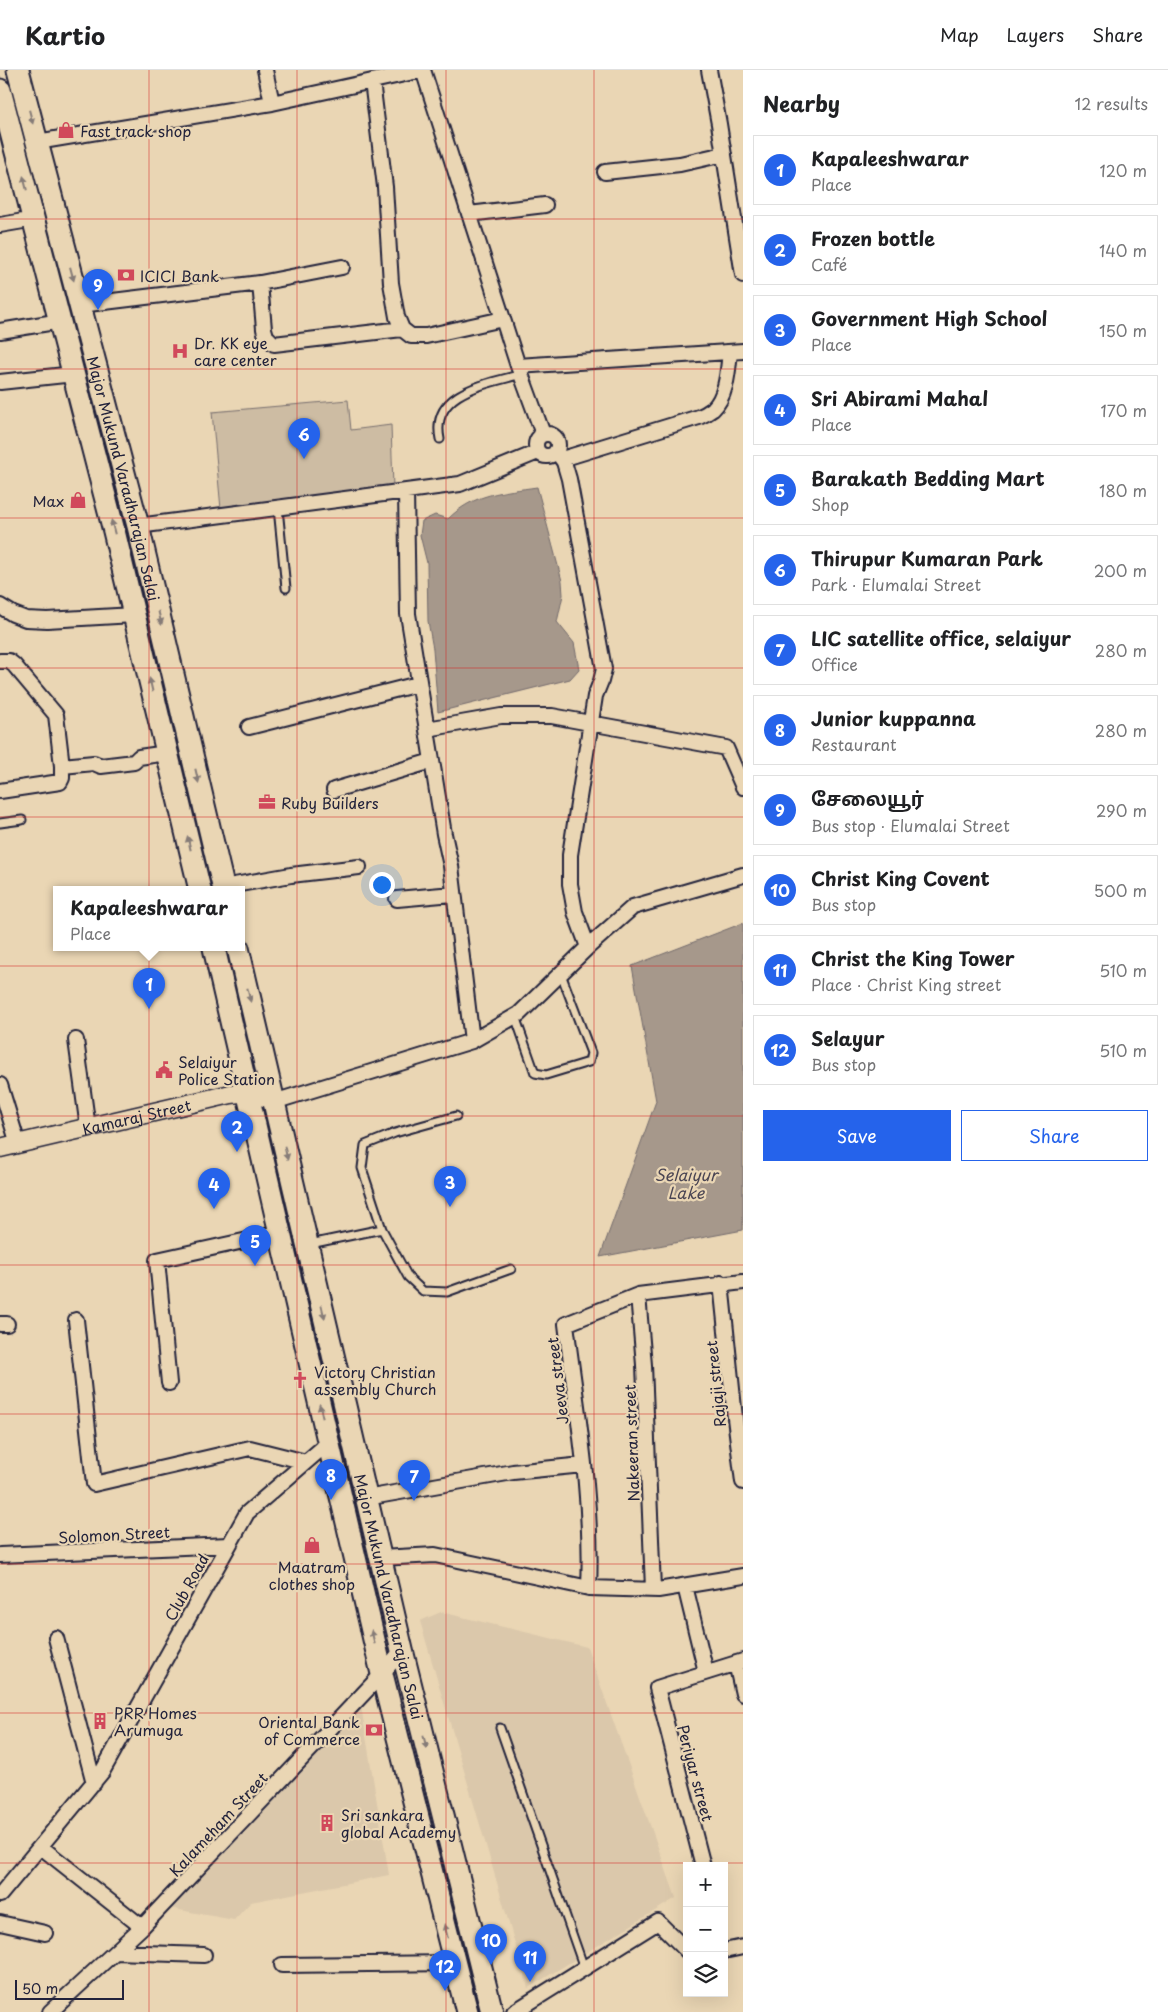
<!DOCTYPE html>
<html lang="en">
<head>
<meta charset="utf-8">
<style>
  body { margin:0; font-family:"Playpen Sans","Noto Sans Tamil",sans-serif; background:#f2f2f2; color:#202124 }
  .controls { position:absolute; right:15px; bottom:15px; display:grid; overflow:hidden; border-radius:0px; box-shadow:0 5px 20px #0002 }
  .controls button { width:45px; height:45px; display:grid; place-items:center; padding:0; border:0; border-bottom:1px solid #e0e0e0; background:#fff; color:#202124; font:25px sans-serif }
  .scale { position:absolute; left:15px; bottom:12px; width:109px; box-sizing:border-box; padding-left:5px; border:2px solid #22223b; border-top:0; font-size:14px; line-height:18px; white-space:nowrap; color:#22223b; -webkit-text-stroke:4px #ead6b4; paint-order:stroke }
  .you { position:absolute; left:381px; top:814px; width:18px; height:18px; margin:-12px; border:4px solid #fff; border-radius:50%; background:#1a73e8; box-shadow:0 0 0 8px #1a73e833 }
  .badge { display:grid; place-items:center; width:32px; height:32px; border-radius:50%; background:#2563eb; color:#fff; font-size:16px; font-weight:700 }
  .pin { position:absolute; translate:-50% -41px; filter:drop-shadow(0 1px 2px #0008) }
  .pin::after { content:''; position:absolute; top:26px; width:18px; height:15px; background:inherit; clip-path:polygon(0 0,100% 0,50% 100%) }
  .popup { position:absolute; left:53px; top:816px; width:192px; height:65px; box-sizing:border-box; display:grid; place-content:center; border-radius:0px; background:#fff; filter:drop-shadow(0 1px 4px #0005); font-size:16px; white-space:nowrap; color:#757577 }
  .popup b { font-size:19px; color:#202124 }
  .popup::after { content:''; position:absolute; left:50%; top:100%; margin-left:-10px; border:10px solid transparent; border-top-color:#fff }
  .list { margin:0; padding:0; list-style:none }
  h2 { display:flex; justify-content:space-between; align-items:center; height:65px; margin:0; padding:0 20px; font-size:21px }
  h2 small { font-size:16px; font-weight:400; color:#757577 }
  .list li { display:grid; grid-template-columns:32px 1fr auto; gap:15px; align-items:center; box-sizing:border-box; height:70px; margin:0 10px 10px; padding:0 10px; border:1px solid #e0e0e0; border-radius:0px }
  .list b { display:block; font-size:19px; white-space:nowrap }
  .list p { margin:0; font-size:16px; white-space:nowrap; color:#757577 }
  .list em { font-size:16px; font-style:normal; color:#757577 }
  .actions { display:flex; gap:10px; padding:15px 20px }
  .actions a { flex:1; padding:11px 0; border:1px solid #2563eb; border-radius:0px; text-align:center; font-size:18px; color:#2563eb }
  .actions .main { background:#2563eb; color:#fff }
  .icon { flex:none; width:28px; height:28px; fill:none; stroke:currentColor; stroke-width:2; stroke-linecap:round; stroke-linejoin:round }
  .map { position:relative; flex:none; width:743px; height:1942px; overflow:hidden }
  header { display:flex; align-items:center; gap:30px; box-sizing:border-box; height:70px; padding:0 25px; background:#fff; border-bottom:1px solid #e0e0e0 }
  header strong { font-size:24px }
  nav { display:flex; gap:28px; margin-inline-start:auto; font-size:18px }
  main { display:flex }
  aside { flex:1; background:#fff }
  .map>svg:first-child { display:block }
  .built { fill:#dbc8ab }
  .green { fill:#cdbca3; stroke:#786f6f }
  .water { fill:#a6988b; stroke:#71696b }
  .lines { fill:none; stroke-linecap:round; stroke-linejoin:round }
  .service-casing { stroke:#22223b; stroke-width:11 }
  .minor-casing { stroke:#22223b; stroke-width:18 }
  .tertiary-casing { stroke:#22223b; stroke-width:21 }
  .primary-casing { stroke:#22223b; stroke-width:25 }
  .service { stroke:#ead6b4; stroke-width:7 }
  .minor { stroke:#ead6b4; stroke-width:14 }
  .tertiary { stroke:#ead6b4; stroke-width:18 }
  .primary { stroke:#ead6b4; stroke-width:21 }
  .oneway { fill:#867c78 }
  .grid { fill:none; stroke:#d62828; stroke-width:1; stroke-opacity:0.55 }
  .labels { text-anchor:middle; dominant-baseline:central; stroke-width:4.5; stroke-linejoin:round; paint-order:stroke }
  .poi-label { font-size:15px; fill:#22223b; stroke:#ead6b4; text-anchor:start }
  .street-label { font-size:15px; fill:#22223b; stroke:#ead6b4 }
  .water-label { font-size:16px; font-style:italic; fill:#4a4553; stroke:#ead6b4 }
</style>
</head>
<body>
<header>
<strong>Kartio</strong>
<nav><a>Map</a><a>Layers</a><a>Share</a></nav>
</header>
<main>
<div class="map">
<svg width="743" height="1942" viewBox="0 0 743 1942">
  <rect width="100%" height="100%" fill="#ead6b4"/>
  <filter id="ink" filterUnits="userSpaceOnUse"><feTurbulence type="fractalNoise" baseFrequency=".02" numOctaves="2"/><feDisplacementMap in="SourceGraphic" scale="10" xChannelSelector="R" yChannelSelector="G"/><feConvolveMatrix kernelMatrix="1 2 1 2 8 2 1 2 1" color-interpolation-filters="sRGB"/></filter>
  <g filter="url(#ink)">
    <!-- built -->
    <path class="built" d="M441,1542L587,1577L676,1828L528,1918L420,1551Z
      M361,1636L389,1805L251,1832L234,1850L169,1838Z"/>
    <!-- green -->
    <path class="green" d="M348,330L351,360L391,355L393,418L221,439L212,342Z"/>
    <!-- water -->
    <path class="water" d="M537,417L562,511L563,525L557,552L574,573L579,599L570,609L438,642L433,579L428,551L427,493L420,465L422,451L435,445L448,449C474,423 503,422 537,417Z
      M743,853V1160L600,1187L656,1031L632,896Z"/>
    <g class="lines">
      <!-- service casing -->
      <g class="service-casing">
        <path id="service" d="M440,369C430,321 488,314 522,304
          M278,438L286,518
          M0,753L22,750
          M515,946L535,1003L546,1005L589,992L591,983L561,904
          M382,1159L362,1098L365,1075L395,1063L456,1046
          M310,1174L382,1159L408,1207L423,1221L447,1222L511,1199
          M500,1658L584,1898"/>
      </g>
      <!-- minor casing -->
      <g class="minor-casing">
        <path id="minor" d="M265,0L272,33L423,0
          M423,0L518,296L543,364
          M709,0L719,54L743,205
          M372,11L385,117L391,213L397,247L402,259L411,266H426L503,249
          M37,72L272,33
          M605,102L680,94L724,84
          M469,144L545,135
          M0,155L35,149
          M260,213L264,259L266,266L274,274L402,259
          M80,235L260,213L342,197
          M0,261L61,251
          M518,296L743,281
          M0,312L74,304
          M536 375a11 11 0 1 1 22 0a11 11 0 1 1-22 0Z
          M556,381L564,392L569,409L604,599L601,611L595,626L570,785V814L575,842L588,877
          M562,389L699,347C704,345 709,342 713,339C727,326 728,299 730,282
          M406,422L408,544L444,764L451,796L472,971
          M138,456L460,414L538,382
          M0,536L13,544L26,549L47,550L134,545
          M0,591H9L14,595L56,645L62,696L94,693L101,696L134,692L139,687L167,683
          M249,657L418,614
          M427,659L501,646H552L726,678L743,717
          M334,720L432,691
          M0,721L60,712L62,708V696
          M223,817L291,805L359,797
          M397,829L453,824
          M76,970L88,1058
          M0,1015L18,1074
          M274,1030H280L472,971L519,944L588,877L633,837L743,805
          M721,1213L735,1348L743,1412
          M638,1225L644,1295L653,1519
          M76,1250L94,1414L250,1378L306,1392
          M0,1254H7
          M169,1313L157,1190L280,1163
          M366,1428L513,1402L583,1395
          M0,1485L229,1475
          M380,1488L435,1485L589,1518L658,1520L743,1506
          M685,1516L706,1602
          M589,1518C593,1429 577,1341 566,1254L638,1225L743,1212
          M56,1568L94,1713
          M736,1593L743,1624
          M41,1777L142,1857
          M703,1796L657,1618L743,1591
          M0,1825L102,1702L247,1443L328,1373
          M0,1853L45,1863
          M724,1881L743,1877
          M115,1882L204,1885
          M282,1895L455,1893
          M50,1942L142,1857L382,1604L402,1580
          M514,1942L658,1852L687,1881"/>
      </g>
      <!-- tertiary casing -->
      <g class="tertiary-casing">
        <g id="tertiary">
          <path id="s1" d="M0,1078L231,1024L248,1022L274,1030"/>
        </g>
      </g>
      <!-- primary casing -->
      <g class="primary-casing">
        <g id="primary">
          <path id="s2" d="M18,0L138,456L224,820"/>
          <path d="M0,20L114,461L200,820"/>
          <path d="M214,878L382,1604L467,1942"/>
          <path id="s3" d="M238,878L402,1580L492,1942"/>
        </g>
      </g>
      <!-- service -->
      <use href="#service" class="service"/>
      <!-- minor -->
      <use href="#minor" class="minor"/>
      <!-- tertiary -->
      <use href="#tertiary" class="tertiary"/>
      <!-- primary -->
      <use href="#primary" class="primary"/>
    </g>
    <!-- one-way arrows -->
    <defs><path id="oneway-solid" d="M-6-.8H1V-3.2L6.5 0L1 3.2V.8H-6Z" transform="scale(1.25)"/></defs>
    <g class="oneway">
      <use href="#oneway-solid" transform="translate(31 47) rotate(75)"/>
      <use href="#oneway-solid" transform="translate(25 113) rotate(-104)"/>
      <use href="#oneway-solid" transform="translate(72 204) rotate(75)"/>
      <use href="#oneway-solid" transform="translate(113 457) rotate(-104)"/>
      <use href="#oneway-solid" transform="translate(160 548) rotate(77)"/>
      <use href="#oneway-solid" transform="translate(151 615) rotate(-103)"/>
      <use href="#oneway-solid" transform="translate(197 706) rotate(77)"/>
      <use href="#oneway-solid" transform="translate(189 773) rotate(-103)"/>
      <use href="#oneway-solid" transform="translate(249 925) rotate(77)"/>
      <use href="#oneway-solid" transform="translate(286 1083) rotate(77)"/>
      <use href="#oneway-solid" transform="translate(323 1242) rotate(77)"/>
      <use href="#oneway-solid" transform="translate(321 1341) rotate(-103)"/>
      <use href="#oneway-solid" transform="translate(373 1567) rotate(-103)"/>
      <use href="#oneway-solid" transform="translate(425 1672) rotate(76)"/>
      <use href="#oneway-solid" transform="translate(446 1861) rotate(-104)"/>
    </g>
  </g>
  <!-- grid -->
  <path class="grid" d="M149,0V1942M297,0V1942M446,0V1942M594,0V1942M0,149H743M0,299H743M0,448H743M0,598H743M0,747H743M0,896H743M0,1046H743M0,1195H743M0,1344H743M0,1494H743M0,1643H743M0,1793H743"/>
  <!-- icons -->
  <defs>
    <g id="shop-bare" transform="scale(1.35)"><path d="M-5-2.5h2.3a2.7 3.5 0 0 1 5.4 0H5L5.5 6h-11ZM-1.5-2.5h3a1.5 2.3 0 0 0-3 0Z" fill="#d1495b" stroke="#ead6b4" stroke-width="2.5" paint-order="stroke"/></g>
    <g id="bank-bare" transform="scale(1.35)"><path d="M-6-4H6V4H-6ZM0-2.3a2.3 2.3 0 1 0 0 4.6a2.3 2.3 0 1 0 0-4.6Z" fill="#d1495b" stroke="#ead6b4" stroke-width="2.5" paint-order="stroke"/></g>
    <g id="hospital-bare" transform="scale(1.35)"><path d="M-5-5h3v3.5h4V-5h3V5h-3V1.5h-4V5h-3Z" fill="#d1495b" stroke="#ead6b4" stroke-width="2.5" paint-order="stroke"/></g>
    <g id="office-bare" transform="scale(1.35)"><path d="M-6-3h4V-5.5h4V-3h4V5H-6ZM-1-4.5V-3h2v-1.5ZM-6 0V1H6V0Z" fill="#d1495b" stroke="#ead6b4" stroke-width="2.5" paint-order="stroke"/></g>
    <g id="civic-bare" transform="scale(1.35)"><path d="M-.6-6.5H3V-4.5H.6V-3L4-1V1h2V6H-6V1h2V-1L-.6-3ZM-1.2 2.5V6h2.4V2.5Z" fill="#d1495b" stroke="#ead6b4" stroke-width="2.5" paint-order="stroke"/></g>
    <g id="church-bare" transform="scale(1.35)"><path d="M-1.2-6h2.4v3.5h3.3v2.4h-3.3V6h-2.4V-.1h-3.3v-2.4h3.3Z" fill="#d1495b" stroke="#ead6b4" stroke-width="2.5" paint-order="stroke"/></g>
    <g id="building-bare" transform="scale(1.35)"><path d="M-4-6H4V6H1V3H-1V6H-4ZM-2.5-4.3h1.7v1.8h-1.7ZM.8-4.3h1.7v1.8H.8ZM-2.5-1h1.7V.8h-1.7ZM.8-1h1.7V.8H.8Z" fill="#d1495b" stroke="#ead6b4" stroke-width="2.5" paint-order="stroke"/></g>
  </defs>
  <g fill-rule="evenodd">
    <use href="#shop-bare" x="66" y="60"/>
    <use href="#bank-bare" x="126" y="205"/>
    <use href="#hospital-bare" x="180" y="281"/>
    <use href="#shop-bare" x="78" y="430"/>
    <use href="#office-bare" x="267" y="732"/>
    <use href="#civic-bare" x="164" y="1000"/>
    <use href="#church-bare" x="300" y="1310"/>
    <use href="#shop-bare" x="312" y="1475"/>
    <use href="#building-bare" x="100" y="1651"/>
    <use href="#bank-bare" x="374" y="1660"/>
    <use href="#building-bare" x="327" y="1753"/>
  </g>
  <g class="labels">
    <!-- poi labels -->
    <g class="poi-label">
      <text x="80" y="60">Fast track shop</text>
      <text x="140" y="205">ICICI Bank</text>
      <text x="194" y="272">Dr. KK eye<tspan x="194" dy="17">care center</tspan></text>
      <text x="64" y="430" text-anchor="end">Max</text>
      <text x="281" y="732">Ruby Builders</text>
      <text x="178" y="991">Selaiyur<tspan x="178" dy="17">Police Station</tspan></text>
      <text x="314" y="1301">Victory Christian<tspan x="314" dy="17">assembly Church</tspan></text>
      <text x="312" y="1496" text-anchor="middle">Maatram<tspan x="312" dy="17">clothes shop</tspan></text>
      <text x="114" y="1642">PRR Homes<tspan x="114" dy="17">Arumuga</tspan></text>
      <text x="360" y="1651" text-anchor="end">Oriental Bank<tspan x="360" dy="17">of Commerce</tspan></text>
      <text x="341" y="1744">Sri sankara<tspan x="341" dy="17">global Academy</tspan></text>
    </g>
    <!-- street labels -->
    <g class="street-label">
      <text stroke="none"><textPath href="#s2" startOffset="422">Major Mukund Varadharajan Salai</textPath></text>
      <text stroke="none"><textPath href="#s1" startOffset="140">Kamaraj Street</textPath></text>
      <text transform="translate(557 1311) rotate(-97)">Jeeva street</text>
      <text transform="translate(715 1314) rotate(-96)">Rajaji street</text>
      <text transform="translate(631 1373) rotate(-92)">Nakeeran street</text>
      <text transform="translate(114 1464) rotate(-3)">Solomon Street</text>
      <text transform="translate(186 1517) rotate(-61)">Club Road</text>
      <text stroke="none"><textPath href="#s3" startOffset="666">Major Mukund Varadharajan Salai</textPath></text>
      <text transform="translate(696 1703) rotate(75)">Periyar street</text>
      <text transform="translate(218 1754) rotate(-47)">Kalameham Street</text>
    </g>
    <!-- water labels -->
    <g class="water-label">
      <text x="686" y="1104">Selaiyur<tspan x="686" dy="18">Lake</tspan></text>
    </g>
  </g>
</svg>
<div class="controls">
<button>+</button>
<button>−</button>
<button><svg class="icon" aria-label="layers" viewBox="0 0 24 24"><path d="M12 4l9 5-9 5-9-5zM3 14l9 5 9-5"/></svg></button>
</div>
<div class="scale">50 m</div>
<div class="you"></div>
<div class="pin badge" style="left:149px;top:939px">1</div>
<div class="popup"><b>Kapaleeshwarar</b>Place</div>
<div class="pin badge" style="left:237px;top:1082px">2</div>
<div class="pin badge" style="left:450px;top:1137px">3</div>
<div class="pin badge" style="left:214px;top:1139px">4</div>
<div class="pin badge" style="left:255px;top:1196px">5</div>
<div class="pin badge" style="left:304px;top:389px">6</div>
<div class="pin badge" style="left:414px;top:1431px">7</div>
<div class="pin badge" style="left:331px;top:1430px">8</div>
<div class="pin badge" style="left:98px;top:240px">9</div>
<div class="pin badge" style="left:491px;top:1895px">10</div>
<div class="pin badge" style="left:530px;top:1912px">11</div>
<div class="pin badge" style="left:445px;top:1921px">12</div>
</div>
<aside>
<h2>Nearby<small>12 results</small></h2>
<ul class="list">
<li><span class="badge">1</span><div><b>Kapaleeshwarar</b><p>Place</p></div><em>120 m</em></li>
<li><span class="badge">2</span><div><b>Frozen bottle</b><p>Café</p></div><em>140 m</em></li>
<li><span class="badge">3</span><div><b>Government High School</b><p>Place</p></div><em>150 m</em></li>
<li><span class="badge">4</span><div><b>Sri Abirami Mahal</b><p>Place</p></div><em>170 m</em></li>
<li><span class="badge">5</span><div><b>Barakath Bedding Mart</b><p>Shop</p></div><em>180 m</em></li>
<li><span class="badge">6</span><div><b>Thirupur Kumaran Park</b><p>Park · Elumalai Street</p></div><em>200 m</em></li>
<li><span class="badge">7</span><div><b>LIC satellite office, selaiyur</b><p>Office</p></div><em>280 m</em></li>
<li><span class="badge">8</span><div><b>Junior kuppanna</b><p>Restaurant</p></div><em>280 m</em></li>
<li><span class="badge">9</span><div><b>சேலையூர்</b><p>Bus stop · Elumalai Street</p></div><em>290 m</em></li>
<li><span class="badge">10</span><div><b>Christ King Covent</b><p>Bus stop</p></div><em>500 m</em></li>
<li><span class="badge">11</span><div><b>Christ the King Tower</b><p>Place · Christ King street</p></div><em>510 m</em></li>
<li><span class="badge">12</span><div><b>Selayur</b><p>Bus stop</p></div><em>510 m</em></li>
</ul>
<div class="actions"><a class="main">Save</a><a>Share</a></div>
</aside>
</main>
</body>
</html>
